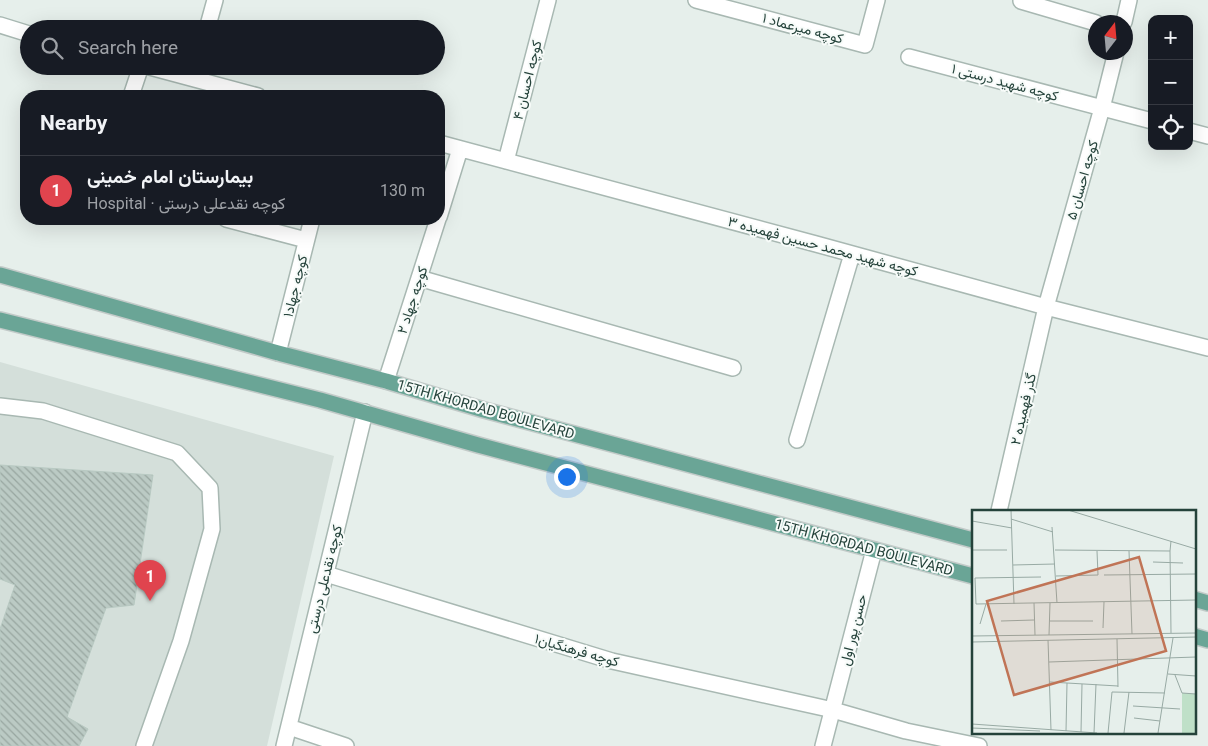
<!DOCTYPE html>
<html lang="en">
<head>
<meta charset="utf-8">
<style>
  body { margin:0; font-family:Roboto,Vazirmatn,sans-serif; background:#20242c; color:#f1f3f6 }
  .controls { position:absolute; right:15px; top:15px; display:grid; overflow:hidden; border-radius:10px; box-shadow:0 5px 20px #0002 }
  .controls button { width:45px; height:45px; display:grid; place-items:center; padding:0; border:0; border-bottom:1px solid #363941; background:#171b24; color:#f1f3f6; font:25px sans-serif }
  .compass { position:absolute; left:1088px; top:15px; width:45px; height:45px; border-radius:50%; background:#171b24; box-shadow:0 5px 20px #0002; rotate:16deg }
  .you { position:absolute; left:566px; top:476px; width:18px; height:18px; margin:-12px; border:4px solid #fff; border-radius:50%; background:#1a73e8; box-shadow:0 0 0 8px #1a73e833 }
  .badge { display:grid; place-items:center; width:32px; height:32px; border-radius:50%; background:#f4845f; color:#fff; font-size:16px; font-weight:700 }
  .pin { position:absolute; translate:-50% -41px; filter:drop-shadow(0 1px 2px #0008) }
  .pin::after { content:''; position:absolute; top:26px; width:18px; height:15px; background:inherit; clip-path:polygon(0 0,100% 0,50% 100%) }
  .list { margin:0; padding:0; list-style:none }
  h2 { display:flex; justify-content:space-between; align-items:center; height:65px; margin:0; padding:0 20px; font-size:21px }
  h2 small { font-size:16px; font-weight:400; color:#9ea1a6 }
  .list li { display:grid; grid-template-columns:32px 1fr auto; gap:15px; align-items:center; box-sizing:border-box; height:70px; padding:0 20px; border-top:1px solid #363941 }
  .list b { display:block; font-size:19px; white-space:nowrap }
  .list p { margin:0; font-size:16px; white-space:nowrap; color:#9ea1a6 }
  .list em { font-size:16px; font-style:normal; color:#9ea1a6 }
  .icon { flex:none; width:28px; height:28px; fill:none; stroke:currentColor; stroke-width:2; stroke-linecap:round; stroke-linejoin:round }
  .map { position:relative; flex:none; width:1208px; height:746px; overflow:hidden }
  .search { position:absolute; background:#171b24; box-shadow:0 5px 20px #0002; left:20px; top:20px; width:425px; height:55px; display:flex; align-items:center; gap:12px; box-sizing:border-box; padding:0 18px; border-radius:28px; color:#9ea1a6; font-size:19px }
  .panel { position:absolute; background:#171b24; box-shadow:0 5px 20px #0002; left:20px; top:90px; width:425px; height:135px; border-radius:20px }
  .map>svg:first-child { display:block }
  .built { fill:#d4dfda }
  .building { fill:url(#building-back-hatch); stroke:#b8c9c2 }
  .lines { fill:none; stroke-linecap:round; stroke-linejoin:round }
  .minor-casing { stroke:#a8b8b2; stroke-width:18 }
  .major-casing { stroke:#c2cac8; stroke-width:18 }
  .minor { stroke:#fff; stroke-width:15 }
  .major { stroke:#6aa596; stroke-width:15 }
  .labels { text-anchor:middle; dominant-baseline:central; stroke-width:4; stroke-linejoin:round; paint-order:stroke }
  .street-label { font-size:14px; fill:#24423a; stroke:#f7fbf9 }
  .inset-road { fill:none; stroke:#98aaa4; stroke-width:1 }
  .view { fill:#c07456; fill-opacity:0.15; stroke:#c07456; stroke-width:2.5 }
  .inset-edge { fill:none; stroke:#24423a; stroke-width:2.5 }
</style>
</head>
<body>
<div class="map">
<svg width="1208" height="746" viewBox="0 0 1208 746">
  <defs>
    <pattern id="building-back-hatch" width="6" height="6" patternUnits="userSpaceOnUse" patternTransform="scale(1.25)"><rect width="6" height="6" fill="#bbcac4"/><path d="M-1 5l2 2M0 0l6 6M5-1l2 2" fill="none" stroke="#98a6a0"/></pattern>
  </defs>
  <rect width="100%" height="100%" fill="#e6efeb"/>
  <!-- built -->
  <path class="built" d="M0,362L334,456L267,746H0Z"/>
  <!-- building -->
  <path class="building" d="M0,465L153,475L134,605L106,608L67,717L88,729L79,746H0V629L15,585L0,579Z"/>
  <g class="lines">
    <!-- minor casing -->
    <g class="minor-casing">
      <path id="minor" d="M696,0L865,45L877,0
        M1021,1L1096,23
        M1124,22L1129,0
        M0,25L29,34
        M207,29L215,0
        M909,57L1152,121
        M146,66L258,96
        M131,96L141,66
        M1189,131L1208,136
        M439,143L816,244L1046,307L1208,348
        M506,161L548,0
        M439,217L460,149
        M226,219L306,240
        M419,278L733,368
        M278,353L312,219
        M386,381L438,219
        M0,406L43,411L177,453L210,488L212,529L181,641L144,746
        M797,440L852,254
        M999,511L1046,307L1102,108L1116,52
        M326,574L612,661L833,710L906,731L979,746
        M289,727L346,746
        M284,746L365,412
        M823,746L874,550"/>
    </g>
    <!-- major casing -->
    <g class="major-casing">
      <path id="major" d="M0,275L278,353L386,381L484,410L973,540
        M0,320L320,400L478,445L973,576
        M1194,599L1208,603
        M1194,636L1208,640"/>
    </g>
    <!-- minor -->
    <use href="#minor" class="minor"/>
    <!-- major -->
    <use href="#major" class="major"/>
  </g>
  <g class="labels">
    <!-- street labels -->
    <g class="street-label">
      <text transform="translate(803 28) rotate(15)">کوچه میرعماد ۱</text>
      <text transform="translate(527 80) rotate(-76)">کوچه احسان ۴</text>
      <text transform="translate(1005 82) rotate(15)">کوچه شهید درستی ۱</text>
      <text transform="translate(1082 180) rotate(-74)">کوچه احسان ۵</text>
      <text transform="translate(823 246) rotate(15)">کوچه شهید محمد حسین فهمیده ۳</text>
      <text transform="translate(295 286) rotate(-76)">کوچه جهاد۱</text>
      <text transform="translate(412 300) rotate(-72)">کوچه جهاد ۲</text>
      <text transform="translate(486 409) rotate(16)">15TH KHORDAD BOULEVARD</text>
      <text transform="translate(1023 409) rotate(-77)">گذر فهمیده ۲</text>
      <text transform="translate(864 547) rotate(15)">15TH KHORDAD BOULEVARD</text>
      <text transform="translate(324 579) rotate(-76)">کوچه نقدعلی درستی</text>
      <text transform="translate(853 630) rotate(-76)">حسن پور اول</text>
      <text transform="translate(577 650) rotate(16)">کوچه فرهنگیان۱</text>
    </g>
  </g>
  <!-- overview -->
  <g transform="translate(972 510)">
    <rect width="224" height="224" fill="#e6efeb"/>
    <path d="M210,183L224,184V223H210Z" fill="#bfe0c8"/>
    <path class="inset-road" d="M39,0L42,94M96,0L224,39M39,9L81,22M0,11L40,18M80,17L85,93M0,40H35M83,40L198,41L199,31M157,41L160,124M198,41L199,123M181,52L211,53M41,55L83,54M132,65L224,64M84,66L126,65L125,41M69,67L3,68L4,94L224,90M62,93L63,125M29,111L62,110M78,111H121M8,114L14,94M131,118L132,92M77,125L78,93M0,126L224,123M145,129L146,177M76,130L79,220M0,132L224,127M77,152L224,147M196,164L224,166M203,165L210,183L224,184M78,172L146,176M161,196L208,199M162,208L188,211M0,214L125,223M0,218L68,221M94,221L95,173M109,222L110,174M122,223L124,174M136,223L140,182L193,183M152,223L157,182M186,223L201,128"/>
    <path class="view" d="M167,47L194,141L42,185L15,91Z"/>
    <rect width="224" height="224" class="inset-edge"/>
  </g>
</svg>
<div class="controls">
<button>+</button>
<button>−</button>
<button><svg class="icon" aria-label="locate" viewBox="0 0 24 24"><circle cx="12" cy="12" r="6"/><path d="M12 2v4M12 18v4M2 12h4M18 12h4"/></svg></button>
</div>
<svg class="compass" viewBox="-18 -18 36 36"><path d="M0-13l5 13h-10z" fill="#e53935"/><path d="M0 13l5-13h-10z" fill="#9ea1a6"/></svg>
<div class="you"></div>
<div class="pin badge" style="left:150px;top:601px;background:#e0444e">1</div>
<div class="search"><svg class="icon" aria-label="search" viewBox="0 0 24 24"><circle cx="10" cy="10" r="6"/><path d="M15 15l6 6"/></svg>Search here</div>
<section class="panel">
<h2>Nearby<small></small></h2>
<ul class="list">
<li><span class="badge" style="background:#e0444e">1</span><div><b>بیمارستان امام خمینی</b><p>Hospital · کوچه نقدعلی درستی</p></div><em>130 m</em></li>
</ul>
</section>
</div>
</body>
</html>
